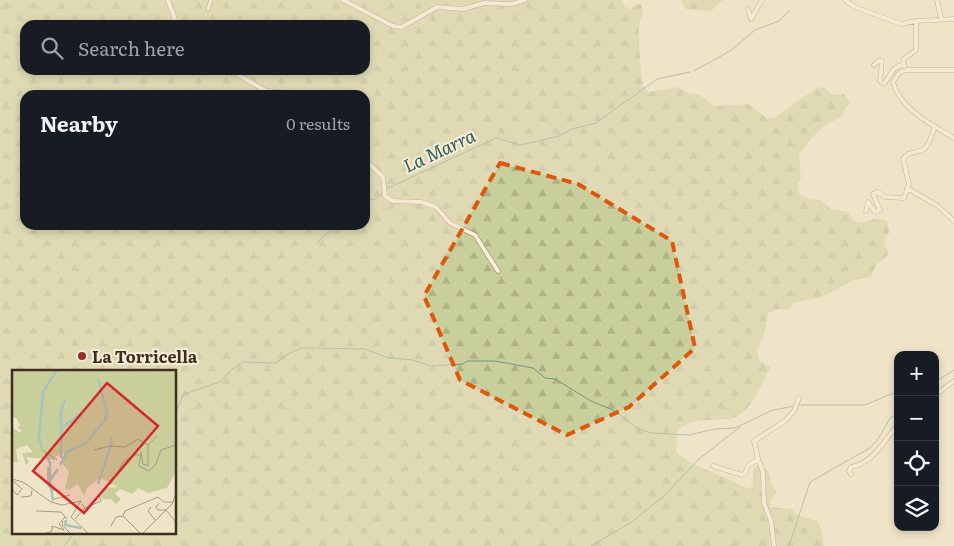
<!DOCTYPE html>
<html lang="en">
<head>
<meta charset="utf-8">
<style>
  body { margin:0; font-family:Literata,serif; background:#242831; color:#f1f3f6 }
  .controls { position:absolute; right:15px; bottom:15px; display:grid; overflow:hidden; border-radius:10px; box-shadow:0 2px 8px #0003 }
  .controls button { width:45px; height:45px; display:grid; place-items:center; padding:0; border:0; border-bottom:1px solid #363941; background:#171b24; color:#f1f3f6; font:25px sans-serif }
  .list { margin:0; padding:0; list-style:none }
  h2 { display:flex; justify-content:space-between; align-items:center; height:65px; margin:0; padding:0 20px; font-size:21px }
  h2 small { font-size:16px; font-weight:400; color:#9ea1a6 }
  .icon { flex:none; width:28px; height:28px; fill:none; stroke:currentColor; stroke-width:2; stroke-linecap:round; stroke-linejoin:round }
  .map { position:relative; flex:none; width:954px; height:546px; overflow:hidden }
  .search { position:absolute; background:#171b24; box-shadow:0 2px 8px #0003; left:20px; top:20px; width:350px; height:55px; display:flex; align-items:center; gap:12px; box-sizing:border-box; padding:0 18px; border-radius:15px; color:#9ea1a6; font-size:19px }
  .panel { position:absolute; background:#171b24; box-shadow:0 2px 8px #0003; left:20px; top:90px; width:350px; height:140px; border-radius:15px }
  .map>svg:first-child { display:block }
  .forest { fill:url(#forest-firs); fill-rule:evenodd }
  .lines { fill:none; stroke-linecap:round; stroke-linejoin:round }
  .stream { stroke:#6f938a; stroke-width:1 }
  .pedestrian-casing { stroke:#8d765c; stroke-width:4.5 }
  .minor-casing { stroke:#8d765c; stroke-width:5 }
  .pedestrian { stroke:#faf1dc; stroke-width:3 }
  .minor { stroke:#faf1dc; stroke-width:4 }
  .marked { fill:none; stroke:#df570d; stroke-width:4; stroke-dasharray:10 6; stroke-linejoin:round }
  .poi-dot { fill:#9e2a2b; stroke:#f7eed8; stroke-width:2 }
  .labels { text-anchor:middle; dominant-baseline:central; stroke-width:4; stroke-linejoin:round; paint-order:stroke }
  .poi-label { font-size:16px; font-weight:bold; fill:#3d2e20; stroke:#f7eed8; text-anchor:start }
  .water-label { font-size:18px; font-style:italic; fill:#2f5d5a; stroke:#f7eed8 }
  .inset-river { fill:none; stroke:#a9c4bc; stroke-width:2.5 }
  .inset-road { fill:none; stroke:#a89b85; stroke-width:1 }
  .view { fill:#d62828; fill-opacity:0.15; stroke:#d62828; stroke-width:2.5 }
  .inset-edge { fill:none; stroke:#3d2e20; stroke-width:2.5 }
</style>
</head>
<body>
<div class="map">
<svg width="954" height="546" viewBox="0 0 954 546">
  <defs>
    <pattern id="forest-firs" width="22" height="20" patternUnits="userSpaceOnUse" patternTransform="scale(1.25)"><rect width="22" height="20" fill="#c9cf9b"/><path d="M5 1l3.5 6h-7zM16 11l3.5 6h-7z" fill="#aeb285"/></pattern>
  </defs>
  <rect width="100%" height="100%" fill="#f0e4c8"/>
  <!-- forest -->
  <path class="forest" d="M0,0H621L625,7L630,9L635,5L641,4C645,15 640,17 639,27C638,41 641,75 644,88L649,92L678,87L689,93L700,95L714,106L748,104L767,118H774L818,87L824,88L833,95L844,94L850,103L846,107L841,118C821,124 811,139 799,155L801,179L797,183L799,193L809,199L821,200L831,209L848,212L855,222C865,225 877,214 887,221L889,232L884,243L889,254L876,265L871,277L854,280L822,297L793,303L790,308L785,310L779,309L768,313L764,334L757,350L760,362L771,366C763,382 752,411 734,418C714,422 694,416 678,430L676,451C685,465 730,477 747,489L753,486V469L757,465L768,471L771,483L777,492L770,501L771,507L791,509L800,516L817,521L820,526L824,546H0ZM25,25H365V70H25ZM25,95H365V225H25ZM14,371H175V532H14Z
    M681,0H723L711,11L686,9Z"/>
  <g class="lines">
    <!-- stream -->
    <path class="stream" d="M694,71L730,51L755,30L779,21L789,11
      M386,189L496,138L521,145L559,136L572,129L596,123L657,79L690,72
      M365,200L376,199L383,192
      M317,244C325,231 332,233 337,225
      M935,382L954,370
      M798,405H865L891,394H898
      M175,414L184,394L220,382L230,371L243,362L276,363L288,354L302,348H310L365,349L389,358L413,360L431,366L463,364L467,361H495L533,368L545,378L555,379L591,401L613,410L637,428L651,433L689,435L715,429L735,428L773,410L795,406
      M64,546L75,532
      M591,546L630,523L663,497L699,459L740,427
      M789,546L810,482L868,449L877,441L890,418L898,413"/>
    <!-- pedestrian casing -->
    <g class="pedestrian-casing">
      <path id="pedestrian" d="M208,9L211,0"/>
    </g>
    <!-- minor casing -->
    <g class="minor-casing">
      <path id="minor" d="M168,0L177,25
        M343,0L393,26L402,27L437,7L463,9L484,3L512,4L525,0
        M845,0L855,7L901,24L916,21
        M937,0L941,18
        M748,9L751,19L762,0
        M903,64L904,59L916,50V21L954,19
        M874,65L880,60L882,61L880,81L884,84L894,69L903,64L904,66
        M230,70L266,91L314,95
        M954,70H906L899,73L893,82C900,109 932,125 954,138
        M365,160L383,177L385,196L393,201L421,202L436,207L450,223L475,235L498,271
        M907,188L938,206L954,221
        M866,211L868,202L875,212L880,210L873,194L877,192L885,197L904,198L909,184L903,159C908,150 917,154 924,149C930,145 932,133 935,127
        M935,395L954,381
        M758,459L763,472L764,503L771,521L774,546
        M713,466L742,475L745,473L749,465L758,459L754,441L785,421L794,411L799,398
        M851,474L849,471L851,467C874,463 883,441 898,425"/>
    </g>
    <!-- pedestrian -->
    <use href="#pedestrian" class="pedestrian"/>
    <!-- minor -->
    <use href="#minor" class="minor"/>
  </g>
  <!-- marked area -->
  <path d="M0 0H954V546H0ZM500,163L578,184L672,241L695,348L629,407L567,435L460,380L424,296Z" fill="#f0e4c8" fill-opacity=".55" fill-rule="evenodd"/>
  <path class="marked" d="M500,163L578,184L672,241L695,348L629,407L567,435L460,380L424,296Z"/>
  <!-- markers -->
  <circle class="poi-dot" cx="82" cy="356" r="5"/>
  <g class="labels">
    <!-- poi labels -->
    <g class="poi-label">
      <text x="92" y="356">La Torricella</text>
    </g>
    <!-- water labels -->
    <g class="water-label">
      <text transform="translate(439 150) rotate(-25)">La Marra</text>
    </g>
  </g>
  <!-- overview -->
  <g transform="translate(12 370)">
    <rect width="164" height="164" fill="#f0e4c8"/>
    <path d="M0,0H164V101L155,118L136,123L126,118L121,124L108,119L103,124L109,129L104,134L99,129H91L87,124L90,126L92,118L106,117L88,108L75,118L72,126L66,114L57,120L53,118L57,102L50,93L52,83L43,87V90L14,87L17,92L14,95L10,83L21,82L15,75L4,79L6,92H0V57L7,62L10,61L5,57L8,55L4,47L0,49Z" fill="#c9cf9b"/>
    <path class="inset-river" d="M51,57L68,44M30,78L27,68L31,22L45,0M33,83L38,93V109M49,88V42L53,29M48,95L55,82L74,73L93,50L95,42L86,8M86,114L100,72L99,66M41,131L38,110L46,99M54,150L53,155L69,158"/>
    <path class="inset-road" d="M29,79L45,90M82,80L98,76L113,77L126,69L136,75M129,82L127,96L137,101L144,94L149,80L164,75M129,82L131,94L136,96V75L145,66M36,97V116L42,121M0,109L11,112L39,132L50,135L69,131L59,147L77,164M98,115L112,91L126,84L127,86M0,119L5,125L10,119L1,111M9,127L19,126L20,120M42,129L58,125M147,133L144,137L146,140H154M139,137L136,141L143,150M73,138L89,131L87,124M154,140L164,152M24,141L49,142L55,149M113,141L146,127L152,132H161M113,141L111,146L129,164M63,149L73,138L70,134M51,151L50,155L59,164M99,156L104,147L111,146M32,164L40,161V156L52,160L47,154L53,147M130,164L160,134L164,123"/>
    <path class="view" d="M95,13L146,56L72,143L21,101Z"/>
    <rect width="164" height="164" class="inset-edge"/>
  </g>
</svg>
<div class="controls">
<button>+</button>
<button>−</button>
<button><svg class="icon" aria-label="locate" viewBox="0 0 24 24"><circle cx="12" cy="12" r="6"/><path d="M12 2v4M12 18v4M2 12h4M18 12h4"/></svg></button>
<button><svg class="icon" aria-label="layers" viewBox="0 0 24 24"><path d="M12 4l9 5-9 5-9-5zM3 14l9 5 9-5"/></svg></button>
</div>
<div class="search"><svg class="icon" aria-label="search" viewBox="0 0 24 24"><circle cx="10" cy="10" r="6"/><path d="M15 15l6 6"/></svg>Search here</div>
<section class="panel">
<h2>Nearby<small>0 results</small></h2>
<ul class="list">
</ul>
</section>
</div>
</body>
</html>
